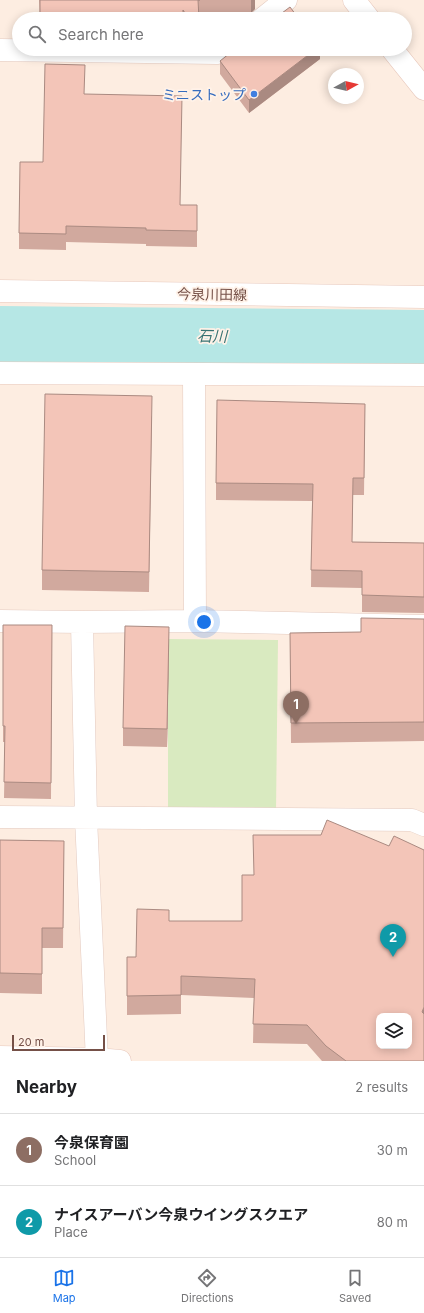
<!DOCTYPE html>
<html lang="en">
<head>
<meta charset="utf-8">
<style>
  body { margin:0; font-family:Inter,"Noto Sans JP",sans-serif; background:#f2f2f2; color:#202124 }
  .controls { position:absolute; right:12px; bottom:12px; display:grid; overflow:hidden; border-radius:8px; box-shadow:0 2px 10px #0003 }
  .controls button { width:36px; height:36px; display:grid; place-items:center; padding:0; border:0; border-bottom:1px solid #e0e0e0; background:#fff; color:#202124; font:20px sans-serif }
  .compass { position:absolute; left:328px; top:68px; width:36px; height:36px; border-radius:50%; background:#fff; box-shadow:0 2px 10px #0003; rotate:82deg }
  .scale { position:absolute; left:12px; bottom:10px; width:93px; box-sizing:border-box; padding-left:4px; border:2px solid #755047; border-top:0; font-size:11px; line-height:14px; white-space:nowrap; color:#755047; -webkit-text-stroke:3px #fff2e8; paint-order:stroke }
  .you { position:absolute; left:204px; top:622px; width:14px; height:14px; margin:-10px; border:3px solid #fff; border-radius:50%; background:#1a73e8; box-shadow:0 0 0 6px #1a73e833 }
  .badge { display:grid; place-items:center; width:26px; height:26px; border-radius:50%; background:#1a73e8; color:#fff; font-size:13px; font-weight:700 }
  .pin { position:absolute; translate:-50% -33px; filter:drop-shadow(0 1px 2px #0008) }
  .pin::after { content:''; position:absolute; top:21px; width:14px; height:12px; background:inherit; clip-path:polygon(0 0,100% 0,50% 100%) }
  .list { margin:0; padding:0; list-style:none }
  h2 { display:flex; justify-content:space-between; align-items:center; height:52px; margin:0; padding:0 16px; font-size:17px }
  h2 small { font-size:13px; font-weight:400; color:#757577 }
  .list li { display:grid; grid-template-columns:26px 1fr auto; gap:12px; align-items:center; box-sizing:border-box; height:72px; padding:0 16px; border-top:1px solid #e0e0e0 }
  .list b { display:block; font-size:15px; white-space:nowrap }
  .list p { margin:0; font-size:13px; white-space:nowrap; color:#757577 }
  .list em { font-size:13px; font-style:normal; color:#757577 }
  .icon { flex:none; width:22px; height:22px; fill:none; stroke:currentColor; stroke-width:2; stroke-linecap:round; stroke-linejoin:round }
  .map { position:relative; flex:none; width:424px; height:1061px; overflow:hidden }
  .search { position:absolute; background:#fff; box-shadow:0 2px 10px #0003; left:12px; right:12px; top:12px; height:44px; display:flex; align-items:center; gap:10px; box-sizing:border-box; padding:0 14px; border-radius:22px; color:#757577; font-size:15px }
  .sheet { height:196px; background:#fff }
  nav { display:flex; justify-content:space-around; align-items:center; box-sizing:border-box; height:56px; border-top:1px solid #e0e0e0; background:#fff; font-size:11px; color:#757577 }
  nav a { display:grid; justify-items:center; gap:2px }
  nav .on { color:#1a73e8 }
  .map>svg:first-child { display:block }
  .green { fill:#d9eac0 }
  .water { fill:#b6e7e5; stroke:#9bd9d7 }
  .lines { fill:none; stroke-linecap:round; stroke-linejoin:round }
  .river { stroke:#b6e7e5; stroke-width:56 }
  .street-casing { stroke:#e3cac0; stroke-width:23 }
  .secondary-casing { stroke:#e8c9bd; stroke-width:23 }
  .street { stroke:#fff; stroke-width:22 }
  .secondary { stroke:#fff; stroke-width:22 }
  .wall { fill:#d1a99e }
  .shaded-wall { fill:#aa8a81 }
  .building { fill:#f3c5b8; stroke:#aa8a81; fill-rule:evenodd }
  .shop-dot { fill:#3f7fe0; stroke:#fff2e8; stroke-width:1.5 }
  .labels { text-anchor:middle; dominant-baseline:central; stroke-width:3.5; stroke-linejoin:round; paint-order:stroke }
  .shop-label { font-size:14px; fill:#366cbe; stroke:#fff2e8; text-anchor:end }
  .street-label { font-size:14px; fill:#755047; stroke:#fff2e8 }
  .water-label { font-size:15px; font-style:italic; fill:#387473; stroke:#fff2e8 }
</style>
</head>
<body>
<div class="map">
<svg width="424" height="1061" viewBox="0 0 424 1061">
  <rect width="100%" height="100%" fill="#fdede1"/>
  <!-- green -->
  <path class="green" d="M168,639L278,640L276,811L168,808Z"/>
  <!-- water -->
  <path class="water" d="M0,320L161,321V348L0,346Z"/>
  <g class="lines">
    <!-- river -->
    <path class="river" d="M0,334L424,338"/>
    <!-- street casing -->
    <g class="street-casing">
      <path id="street" d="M262,19L286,0
        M0,50L218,53L223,49
        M194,375L195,621
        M0,621L82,622L195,621L424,626
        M82,622L86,818L97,1061
        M0,817L412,820L424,825"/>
    </g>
    <!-- secondary casing -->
    <g class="secondary-casing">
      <path id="secondary" d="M354,0L369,19
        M392,49L424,89
        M0,291L424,297
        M0,373L424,375
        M0,1057L97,1059L120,1061"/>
    </g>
    <!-- street -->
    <use href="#street" class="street"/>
    <!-- secondary -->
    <use href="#secondary" class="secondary"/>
  </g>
  <!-- wall -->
  <path class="wall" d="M39,0H255V9L251,13L199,15V19H40Z
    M320,49V59L249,113L220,74V61Z
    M85,94L180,205H197V247L146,246V244L66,242V250L19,249V233L43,162Z
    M365,404L364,495H353L352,542L424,543V613L362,612V588L311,587L312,501L216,500V483Z
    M152,416L149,592L42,590V570Z
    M424,619V741L291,743L290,633L361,632Z
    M3,625H52L51,799L4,798L5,742H3Z
    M169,644L167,747L123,746V728Z
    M0,840L64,841L63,948H42V994L0,993Z
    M254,875L424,1061H322L307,1044L253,1043L254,998L181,995V1014L127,1015V957H136L169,921H242Z"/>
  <!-- shaded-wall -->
  <path class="shaded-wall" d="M251,0H255V9L251,13Z
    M316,49H320V59L249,113V100Z
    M169,627V644L167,747V729Z
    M424,1007V1026L422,1012Z"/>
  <!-- building -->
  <path class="building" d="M40,0H200H198L199,19H189L183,10V19H121V16L40,18Z
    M290,7L299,19H274Z
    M235,49H316L249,100L220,61Z
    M45,64L85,65L84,94L182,96L180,205H197V231L146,230V228L66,226V234L19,233L20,162H43Z
    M45,394L152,396L149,572L42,570Z
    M217,400L365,404L364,478H353L352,542L424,543V597L362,595V571L311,570L313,484L216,483Z
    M361,618L424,619V722L291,723L290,633L361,632Z
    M3,625H52L51,783L4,782L5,726H3Z
    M125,626L169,627L167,729L123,728Z
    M327,820L389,846L394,836L424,850V1007L422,1012L424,1014V1061H346L326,1046L307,1025L253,1024L255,979L181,976V995L127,996V957H136L137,909L169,910V921H242V875H254L253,835H321ZM379,1016H409V1046H379Z
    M0,840L64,841L63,928H42V974L0,973Z"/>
  <!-- markers -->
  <circle class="shop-dot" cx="254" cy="94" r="4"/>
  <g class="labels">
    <!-- shop labels -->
    <g class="shop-label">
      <text x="246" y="94">ミニストップ</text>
    </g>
    <!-- street labels -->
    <g class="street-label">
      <text transform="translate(212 294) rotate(1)">今泉川田線</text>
    </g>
    <!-- water labels -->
    <g class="water-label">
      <text transform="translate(212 336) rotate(1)">石川</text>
    </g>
  </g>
</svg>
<div class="controls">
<button><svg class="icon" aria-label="layers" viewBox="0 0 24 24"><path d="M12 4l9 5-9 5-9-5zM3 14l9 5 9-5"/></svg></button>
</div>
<svg class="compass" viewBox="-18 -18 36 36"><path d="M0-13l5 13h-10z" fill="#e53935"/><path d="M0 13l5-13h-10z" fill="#757577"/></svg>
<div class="scale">20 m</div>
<div class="you"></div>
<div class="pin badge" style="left:296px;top:724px;background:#8d6e63">1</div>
<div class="pin badge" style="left:393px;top:957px;background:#0f9aa8">2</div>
<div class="search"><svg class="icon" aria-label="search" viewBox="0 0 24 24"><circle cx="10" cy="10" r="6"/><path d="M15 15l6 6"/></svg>Search here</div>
</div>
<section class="sheet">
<h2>Nearby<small>2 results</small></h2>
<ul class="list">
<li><span class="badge" style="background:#8d6e63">1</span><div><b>今泉保育園</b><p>School</p></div><em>30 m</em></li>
<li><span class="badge" style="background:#0f9aa8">2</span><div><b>ナイスアーバン今泉ウイングスクエア</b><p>Place</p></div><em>80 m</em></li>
</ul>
</section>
<nav>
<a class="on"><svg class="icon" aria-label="map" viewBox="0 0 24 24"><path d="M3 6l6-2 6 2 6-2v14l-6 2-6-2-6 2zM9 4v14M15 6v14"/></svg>Map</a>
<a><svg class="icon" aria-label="directions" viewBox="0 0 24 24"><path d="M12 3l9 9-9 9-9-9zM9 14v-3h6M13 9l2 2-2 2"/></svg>Directions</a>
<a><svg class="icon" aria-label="saved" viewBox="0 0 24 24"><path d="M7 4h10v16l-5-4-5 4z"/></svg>Saved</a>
</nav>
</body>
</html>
